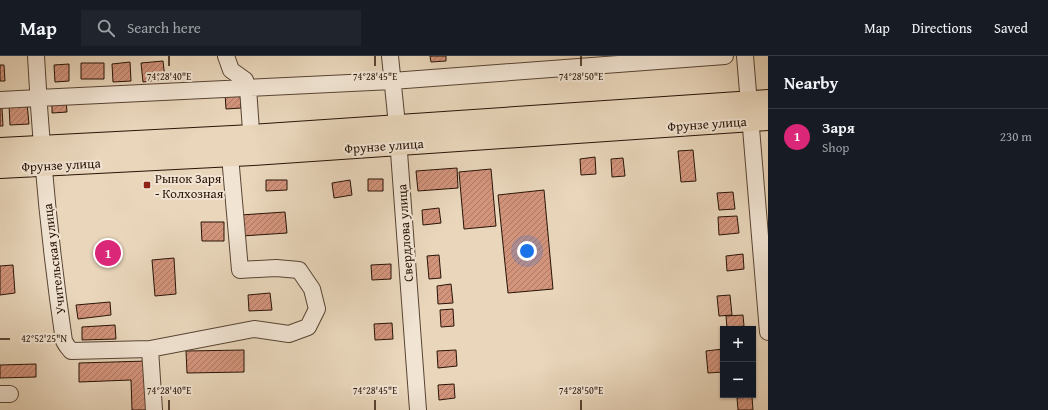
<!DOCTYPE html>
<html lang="en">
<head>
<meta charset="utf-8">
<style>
  body { margin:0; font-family:"Gentium Book Plus",serif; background:#20242c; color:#f1f3f6 }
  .controls { position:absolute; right:12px; bottom:12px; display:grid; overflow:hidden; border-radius:0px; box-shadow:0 1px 3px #0004 }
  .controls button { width:36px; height:36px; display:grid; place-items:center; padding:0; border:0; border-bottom:1px solid #363941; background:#171b24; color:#f1f3f6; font:20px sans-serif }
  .you { position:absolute; left:527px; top:195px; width:14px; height:14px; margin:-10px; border:3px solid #fff; border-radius:50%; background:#1a73e8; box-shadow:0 0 0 6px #1a73e833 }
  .badge { display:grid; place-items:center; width:26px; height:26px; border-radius:50%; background:#db2777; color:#fff; font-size:13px; font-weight:700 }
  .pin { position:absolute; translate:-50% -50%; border:2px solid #fff; box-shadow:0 1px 4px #0006 }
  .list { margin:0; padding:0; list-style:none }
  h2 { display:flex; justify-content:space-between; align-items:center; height:52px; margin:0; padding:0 16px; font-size:17px }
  h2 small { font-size:13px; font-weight:400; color:#9ea1a6 }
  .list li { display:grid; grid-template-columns:26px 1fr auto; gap:12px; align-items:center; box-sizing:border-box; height:56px; padding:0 16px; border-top:1px solid #363941 }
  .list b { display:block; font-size:15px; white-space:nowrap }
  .list p { margin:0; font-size:13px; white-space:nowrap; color:#9ea1a6 }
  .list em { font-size:13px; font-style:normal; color:#9ea1a6 }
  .icon { flex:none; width:22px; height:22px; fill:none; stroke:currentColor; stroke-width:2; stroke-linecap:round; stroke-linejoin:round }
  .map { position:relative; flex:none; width:768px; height:354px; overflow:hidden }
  header { display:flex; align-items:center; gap:24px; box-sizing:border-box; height:56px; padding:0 20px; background:#171b24; border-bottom:1px solid #363941 }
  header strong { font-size:19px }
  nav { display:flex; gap:22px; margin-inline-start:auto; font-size:14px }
  .search { width:280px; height:36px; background:#20242c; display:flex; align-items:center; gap:10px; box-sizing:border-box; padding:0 14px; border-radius:0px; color:#9ea1a6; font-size:15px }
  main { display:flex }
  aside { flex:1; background:#171b24 }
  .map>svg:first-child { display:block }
  .building { fill:url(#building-hatch); stroke:#281306 }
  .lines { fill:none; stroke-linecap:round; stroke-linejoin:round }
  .minor-casing { stroke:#584433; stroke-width:18 }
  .major-casing { stroke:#281306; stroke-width:22 }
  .minor { stroke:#f1e4d3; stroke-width:16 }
  .major { stroke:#e9d6bb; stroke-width:20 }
  .ticks { fill:none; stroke:#281306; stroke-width:1.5 }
  .poi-dot { fill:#8f2418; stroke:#f1e4d3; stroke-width:1.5 }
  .labels { text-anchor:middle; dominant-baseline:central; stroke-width:4; stroke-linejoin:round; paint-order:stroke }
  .street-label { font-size:13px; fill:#281306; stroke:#f1e4d3 }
  .poi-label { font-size:13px; fill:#281306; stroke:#f1e4d3; text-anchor:start }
  .ticks-label { font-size:10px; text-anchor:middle; fill:#281306; stroke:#f1e4d3; stroke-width:4; stroke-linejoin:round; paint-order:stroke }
</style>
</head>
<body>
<header>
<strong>Map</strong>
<div class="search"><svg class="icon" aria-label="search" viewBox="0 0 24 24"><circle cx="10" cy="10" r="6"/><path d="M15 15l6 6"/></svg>Search here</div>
<nav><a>Map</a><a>Directions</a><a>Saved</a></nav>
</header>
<main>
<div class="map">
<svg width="768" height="354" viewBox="0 0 768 354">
  <defs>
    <pattern id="building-hatch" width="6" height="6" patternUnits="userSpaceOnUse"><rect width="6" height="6" fill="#d3947c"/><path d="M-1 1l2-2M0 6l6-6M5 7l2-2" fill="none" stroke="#ab7864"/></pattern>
  </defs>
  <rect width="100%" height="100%" fill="#e9d6bb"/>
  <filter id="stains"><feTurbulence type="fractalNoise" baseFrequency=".005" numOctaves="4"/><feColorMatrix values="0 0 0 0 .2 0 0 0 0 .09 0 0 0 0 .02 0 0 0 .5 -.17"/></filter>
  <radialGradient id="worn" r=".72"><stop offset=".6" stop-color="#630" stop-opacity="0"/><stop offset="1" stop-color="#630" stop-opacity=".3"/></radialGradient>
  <!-- building -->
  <path class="building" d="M430,0H446V5L431,6Z
    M163,5L165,23L143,26L141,7Z
    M130,6L131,25L113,26L112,8Z
    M81,7H104V23H81Z
    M69,8V25L55,26L54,9Z
    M0,9H4L5,25H0Z
    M240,35L241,52L226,53L225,37Z
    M52,45H66L67,56L52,57Z
    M27,47L29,68L10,69L9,49Z
    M0,52H2L3,70H0Z
    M693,94L696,125L681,126L678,95Z
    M595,101L596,118L581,119L580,103Z
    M623,102L625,120L612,121L611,103Z
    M457,112L458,132L418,135L416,115Z
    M491,113L496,170L464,173L459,116Z
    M368,123H383V135H368Z
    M266,124H287V134L266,135Z
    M350,124L352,139L334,142L332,127Z
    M544,134L553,233L508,237L498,139Z
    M733,136L735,153L719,154L717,137Z
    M439,152L441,167L423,169L422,154Z
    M285,156L287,177L242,180L241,159Z
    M737,160L739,177L719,179L718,161Z
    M201,166H224V185H202Z
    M743,198L744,213L727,215L726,200Z
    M439,199L441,222L429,223L427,200Z
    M174,202L176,238L155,240L152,204Z
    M391,208V223L372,224L371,209Z
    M13,209L15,237L0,239V210Z
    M451,228L453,247L438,248L437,230Z
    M270,237L272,254L249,255L248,239Z
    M730,239L732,259L719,260L717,240Z
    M110,246L111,259L78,263L76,249Z
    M453,253L454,270L441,271L440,254Z
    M743,259L744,270L727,272L726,260Z
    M392,267L393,283L375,284L374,268Z
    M115,269L116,283L82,284V271Z
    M723,293V316L708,317L706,295Z
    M244,294V316L187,317L186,295Z
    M456,294L457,310L438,312L437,295Z
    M147,305L149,354H132L131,324L79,326V307Z
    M36,308V321L0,322V309Z
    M454,328L455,342L439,344L438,329Z
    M752,341L753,354H738L737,342Z"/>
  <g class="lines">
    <!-- minor casing -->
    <g class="minor-casing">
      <path id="minor" d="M36,0C41,95 50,191 64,285L67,290L71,295L150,293L254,273L289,278L308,271L317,253L312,233L299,214L276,212L240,214L230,100
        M226,0L231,14L245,24L248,32L252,89
        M390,0L397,69L418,354
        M745,0L768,276
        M0,44L38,42L392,25L725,0
        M150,293L154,354
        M0,338H10"/>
    </g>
    <!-- major casing -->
    <g class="major-casing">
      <path id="major" d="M0,92L252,79L768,44
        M0,112L253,99L768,64"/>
    </g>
    <!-- minor -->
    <use href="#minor" class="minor"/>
    <!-- major -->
    <use href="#major" class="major"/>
  </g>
  <!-- ticks -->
  <path class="ticks" d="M169,0V10M375,0V10M581,0V10M0,283H10M169,344V354M375,344V354M581,344V354"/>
  <!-- markers -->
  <rect class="poi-dot" x="143" y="125" width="8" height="8" rx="2"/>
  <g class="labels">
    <!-- street labels -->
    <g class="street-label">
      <text transform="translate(707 68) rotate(-4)">Фрунзе улица</text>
      <text transform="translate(384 90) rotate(-4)">Фрунзе улица</text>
      <text transform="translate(61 109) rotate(-3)">Фрунзе улица</text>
      <text transform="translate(405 177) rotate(-94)">Свердлова улица</text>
      <text transform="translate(54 203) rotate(-97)">Учительская улица</text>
    </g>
    <!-- poi labels -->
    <g class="poi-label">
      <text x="155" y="122">Рынок Заря<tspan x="155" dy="15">- Колхозная</tspan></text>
    </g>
  </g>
  <g class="ticks-label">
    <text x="169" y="24">74°28'40"E</text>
    <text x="375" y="24">74°28'45"E</text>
    <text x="581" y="24">74°28'50"E</text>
    <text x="44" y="286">42°52'25"N</text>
    <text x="169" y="338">74°28'40"E</text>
    <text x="375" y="338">74°28'45"E</text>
    <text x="581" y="338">74°28'50"E</text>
  </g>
  <rect width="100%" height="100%" filter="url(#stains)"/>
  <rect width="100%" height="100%" fill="url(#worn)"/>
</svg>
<div class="controls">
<button>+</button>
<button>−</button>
</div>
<div class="you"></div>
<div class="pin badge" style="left:108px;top:197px">1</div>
</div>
<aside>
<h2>Nearby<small></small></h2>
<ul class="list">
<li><span class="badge">1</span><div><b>Заря</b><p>Shop</p></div><em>230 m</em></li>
</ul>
</aside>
</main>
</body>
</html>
